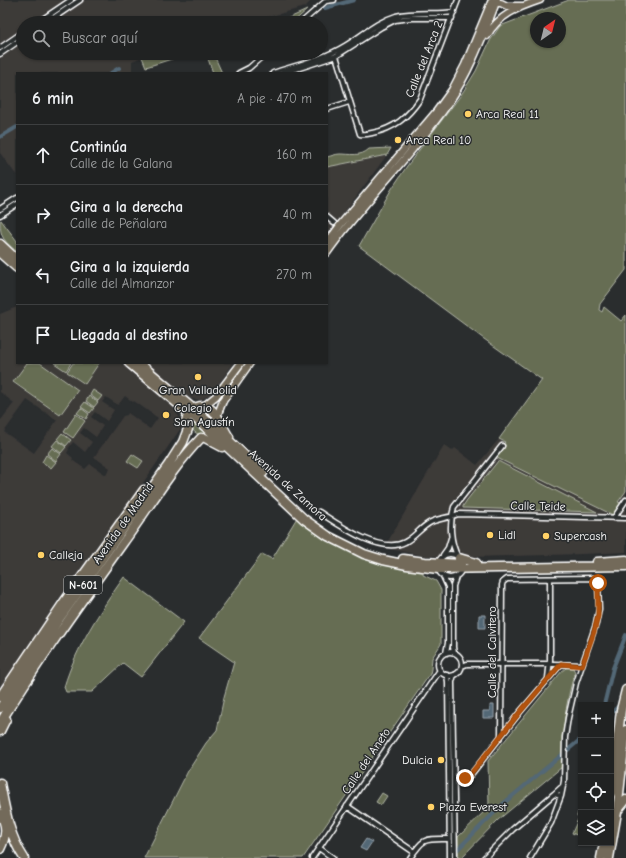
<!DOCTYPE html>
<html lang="es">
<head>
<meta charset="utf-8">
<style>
  body { margin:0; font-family:"Comic Neue",sans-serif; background:#2d2f2f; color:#f1f3f6 }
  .controls { position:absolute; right:12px; bottom:12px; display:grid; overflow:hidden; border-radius:0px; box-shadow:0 1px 3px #0004 }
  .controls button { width:36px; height:36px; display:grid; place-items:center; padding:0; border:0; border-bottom:1px solid #3d3f40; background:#202222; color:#f1f3f6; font:20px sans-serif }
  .compass { position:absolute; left:530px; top:12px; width:36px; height:36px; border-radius:50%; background:#202222; box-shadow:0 1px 3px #0004; rotate:35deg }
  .stop { position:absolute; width:12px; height:12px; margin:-9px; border:3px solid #b45309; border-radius:50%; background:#fff }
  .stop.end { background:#b45309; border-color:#fff; box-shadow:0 1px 4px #0008 }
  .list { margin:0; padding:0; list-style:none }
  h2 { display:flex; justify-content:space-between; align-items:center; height:52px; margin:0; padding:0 16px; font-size:17px }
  h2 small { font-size:13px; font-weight:400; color:#a2a4a5 }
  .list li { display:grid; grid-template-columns:26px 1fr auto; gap:12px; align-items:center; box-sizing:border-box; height:60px; padding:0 16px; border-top:1px solid #3d3f40 }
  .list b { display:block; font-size:15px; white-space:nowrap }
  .list p { margin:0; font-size:13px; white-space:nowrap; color:#a2a4a5 }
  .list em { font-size:13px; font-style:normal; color:#a2a4a5 }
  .icon { flex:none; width:22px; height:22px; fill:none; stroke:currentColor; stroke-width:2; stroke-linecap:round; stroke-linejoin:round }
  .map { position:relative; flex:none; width:626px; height:858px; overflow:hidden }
  .search { position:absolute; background:#202222; box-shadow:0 1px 3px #0004; left:16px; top:16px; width:312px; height:44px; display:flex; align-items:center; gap:10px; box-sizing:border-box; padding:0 14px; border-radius:22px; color:#a2a4a5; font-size:15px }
  .panel { position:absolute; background:#202222; box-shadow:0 1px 3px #0004; left:16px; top:72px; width:312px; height:292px; border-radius:0px }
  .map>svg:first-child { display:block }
  .built { fill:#3d3a39; fill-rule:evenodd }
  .green { fill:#666d52; stroke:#b2b6a8; fill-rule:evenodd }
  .water { fill:#536776; stroke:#98a4ad }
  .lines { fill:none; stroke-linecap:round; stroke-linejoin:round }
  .canal { stroke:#536776; stroke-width:4 }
  .street-casing { stroke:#fff; stroke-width:7 }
  .primary-casing { stroke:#fff; stroke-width:9 }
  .highway-casing { stroke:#fff; stroke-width:11 }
  .street { stroke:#2a2d2e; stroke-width:4 }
  .primary { stroke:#736b5a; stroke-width:6 }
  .highway { stroke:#736b5a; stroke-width:8 }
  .route { stroke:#b45309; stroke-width:5 }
  .poi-dot { fill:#ffd166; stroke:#2a2d2e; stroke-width:1.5 }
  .labels { text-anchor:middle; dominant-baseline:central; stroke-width:3; stroke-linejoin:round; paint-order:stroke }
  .shield { fill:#2a2d2e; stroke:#bfc0c0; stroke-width:1 }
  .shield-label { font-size:11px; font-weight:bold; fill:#fff }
  .street-label { font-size:12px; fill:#fff; stroke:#2a2d2e }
  .poi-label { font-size:12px; fill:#fff; stroke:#2a2d2e; text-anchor:start }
</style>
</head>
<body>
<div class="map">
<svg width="626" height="858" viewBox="0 0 626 858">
  <rect width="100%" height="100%" fill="#2a2d2e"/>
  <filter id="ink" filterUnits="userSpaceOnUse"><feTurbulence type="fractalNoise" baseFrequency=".025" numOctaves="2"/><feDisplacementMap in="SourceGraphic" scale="8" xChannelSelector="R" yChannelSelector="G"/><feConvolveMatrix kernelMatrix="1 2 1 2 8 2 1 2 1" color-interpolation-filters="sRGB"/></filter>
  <g filter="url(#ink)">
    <!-- built -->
    <path class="built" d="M0,0H312L305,7L245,23H23V53H153L132,61V73H17V176L0,153Z
      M387,155L327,236V167Z
      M17,307V363H27L13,383L60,415L78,390L40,363H54L66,371L71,363H73L67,372L85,384L99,363H121L172,406L179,417L181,428L116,522L113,524L58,600L0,692V420H1L14,403L0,392V314ZM125,396L133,402L134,401L158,418L150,429L128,413L127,415L123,416L94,457L110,468L106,475L90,464L85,469L72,460L73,458L67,453L69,449H68L73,442L85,452L92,442L80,433L84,428L96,437L103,426L91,417L95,412L107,421L114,410L102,402L106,397L118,405ZM27,400L57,420L34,453L4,432Z
      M149,363H234L211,394L201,400L191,399L148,365Z
      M499,439L618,502L626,491V552L582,554L471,557L425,556L384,548L444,445L452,451L455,448L477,465Z"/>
    <!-- green -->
    <path class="green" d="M569,0H626V270L600,304L599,310L602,312L604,307L621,321L626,315V491L618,502L623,504L615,516L493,456L505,442L499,439L542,380L484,339L359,246L391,190L407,166L461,95L476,71L490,41L500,26ZM536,18H560V42H536Z
      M307,10L292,23H270H278Z
      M153,53H191L146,67L142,57Z
      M206,53H213L222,73H213Z
      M391,148L387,155L327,167V157C331,156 336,154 340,154C350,154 361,157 369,149Z
      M1,220L17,241V252C5,241 0,239 0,221Z
      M27,363H40L78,390L60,415L13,382Z
      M54,363H71L66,371Z
      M73,363H99L85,384L67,372Z
      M93,390L102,396L98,401L90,395Z
      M89,396L98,402L94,407L86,401Z
      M85,402L94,408L90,413L81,407Z
      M81,408L89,414L86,419L77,413Z
      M76,414L85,421L73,438L64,432Z
      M190,418L209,433C201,437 195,434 190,427Z
      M62,433L71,440L66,446L57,439Z
      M57,440L66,447L61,453L52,446Z
      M52,448L61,454L56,461L47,454Z
      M132,454L143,461L138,468L127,461Z
      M46,455L56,462L51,468L42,462Z
      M498,461L597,512L463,508V506L467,500Z
      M298,516L333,542L424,570L423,575L436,581L441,590V644L432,658L431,669L430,674L303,858H144L188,771L206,743L217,730L224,697L234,662L199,638L262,554L272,559Z
      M124,577L184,622L141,677L123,663L92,692H66L64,687C76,647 100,611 124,577Z
      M566,668H573L575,672C565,703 562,734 562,767L498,820L461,858H458V837L489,807L488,761L562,671Z
      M382,793L387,796L381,805L376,802Z
      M581,802V832L579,836L572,833L579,817L577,816Z"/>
    <!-- water -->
    <path class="water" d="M479,615H485V628H479Z
      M490,705H494V718H483V711H490Z
      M366,839L372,842L366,851L360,848Z"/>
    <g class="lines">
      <!-- canal -->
      <path class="canal" d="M325,8L354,0
        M111,73L119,68
        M0,137L17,127
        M604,705L613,668L626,635
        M611,713L621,704
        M454,853L504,803L581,739"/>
      <!-- street casing -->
      <g class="street-casing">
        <path id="street" d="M326,1L334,0
          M37,23L71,0
          M46,23L80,0
          M301,23L327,0
          M0,48L23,32
          M0,54L23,38
          M336,56L360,134C364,135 368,134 372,133C394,129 408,117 420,99L458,0
          M239,73L249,68L266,53
          M273,73C297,65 324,59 345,46C362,36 376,22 396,16C415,11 435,15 454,12
          M284,73L336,56L381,27L395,20L411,18H452
          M327,109L349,102
          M0,209L17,198
          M0,215L17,204
          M327,217L334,223
          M319,512C339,525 381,555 405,542C415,537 421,527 431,522C440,518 449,518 458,514L626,518
          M614,518L626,500
          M438 566a12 12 0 1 1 24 0a12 12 0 1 1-24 0Z
          M443,555L448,548L451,538
          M458,557C450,542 449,523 454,507L502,446
          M443,576L448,587V643L446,653
          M438 664a12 12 0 1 1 24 0a12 12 0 1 1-24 0Z
          M454,653L453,647V586L456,577
          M462,666L467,664H554L582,665
          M447,675L448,682L450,858
          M454,675L452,682L455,858
          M548,678L550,660V579
          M501,735L502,585L503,582L507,579L593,578L597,580L598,583L599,609L596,624L576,683L568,718L565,737L564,781L561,796L551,823L530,858
          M454,778H465L469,777L520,712L561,664
          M554,794L564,785
          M347,806L414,852
          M319,848L333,858
          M312,858L440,670
          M410,858C424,837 425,839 449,839
          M484,858L513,829L554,794L561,796"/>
      </g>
      <!-- primary casing -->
      <g class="primary-casing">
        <path id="primary" d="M493,3H501L507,6H523
          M487,36C498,15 519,7 540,0
          M327,243L341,224L436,112L452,90L465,65L492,0
          M327,253C364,200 411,157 448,104C470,72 483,36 497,0
          M204,406L216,396L241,363
          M217,416L223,401L250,363"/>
      </g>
      <!-- highway casing -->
      <g class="highway-casing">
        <path id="highway" d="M0,244L17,260
          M0,253L17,268
          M129,363L209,430L304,519L328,536L364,554L383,560L407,565L438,569L626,566
          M139,363L217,429L263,473
          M186,422C187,415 190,410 197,407C215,401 221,426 229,437
          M205,438L222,447
          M459,558L476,563
          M403,559L425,562L461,564
          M597,562L626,560
          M0,697L64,602L144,490
          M0,708L57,622L169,464L183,442L188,429
          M0,723C38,661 81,602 123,543C148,509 172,468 201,438
          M0,731L6,719
          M0,783C5,809 9,836 24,858
          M611,793L621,710L626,690
          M617,811L626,800
          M0,814C8,826 6,837 0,849
          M601,858L604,843
          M609,858L617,812L626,730"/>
      </g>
      <!-- street -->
      <use href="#street" class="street"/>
      <!-- primary -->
      <use href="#primary" class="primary"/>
      <!-- highway -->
      <use href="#highway" class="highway"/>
    </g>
  </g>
  <g class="lines" filter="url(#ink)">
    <!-- route -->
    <path class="route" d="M465,778L468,777L520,712L561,664L582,666L594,632L598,616V583"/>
  </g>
  <!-- markers -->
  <g class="poi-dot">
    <circle cx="468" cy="114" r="4"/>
    <circle cx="398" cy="140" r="4"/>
    <circle cx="198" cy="377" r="4"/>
    <circle cx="166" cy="415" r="4"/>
    <circle cx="490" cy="535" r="4"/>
    <circle cx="546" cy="536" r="4"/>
    <circle cx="41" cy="555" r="4"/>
    <circle cx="441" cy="760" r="4"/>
    <circle cx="431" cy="807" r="4"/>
  </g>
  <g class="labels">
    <!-- shield labels -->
    <rect class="shield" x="64" y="576" width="38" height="18" rx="3"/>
    <g class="shield-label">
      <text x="83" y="585">N-601</text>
    </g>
    <!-- street labels -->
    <g class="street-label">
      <text transform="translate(424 59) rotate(-68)">Calle del Arca 2</text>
      <text transform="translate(288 485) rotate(42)">Avenida de Zamora</text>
      <text transform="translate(538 506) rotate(1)">Calle Teide</text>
      <text transform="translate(123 523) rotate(-55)">Avenida de Madrid</text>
      <text transform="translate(492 652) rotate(-90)">Calle del Calvitero</text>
      <text transform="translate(366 761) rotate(-56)">Calle del Aneto</text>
    </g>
    <!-- poi labels -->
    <g class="poi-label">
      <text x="476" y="114">Arca Real 11</text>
      <text x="406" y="140">Arca Real 10</text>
      <text x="198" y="390" text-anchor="middle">Gran Valladolid</text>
      <text x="174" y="408">Colegio<tspan x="174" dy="14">San Agustín</tspan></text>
      <text x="498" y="535">Lidl</text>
      <text x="554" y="536">Supercash</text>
      <text x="49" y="555">Calleja</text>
      <text x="433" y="760" text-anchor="end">Dulcia</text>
      <text x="439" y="807">Plaza Everest</text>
    </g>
  </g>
</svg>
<div class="controls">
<button>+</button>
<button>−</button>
<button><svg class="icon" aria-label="locate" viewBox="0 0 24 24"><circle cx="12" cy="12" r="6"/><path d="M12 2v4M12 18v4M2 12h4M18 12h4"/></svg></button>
<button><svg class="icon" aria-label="layers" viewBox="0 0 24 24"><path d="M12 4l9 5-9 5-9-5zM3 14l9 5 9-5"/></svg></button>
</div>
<svg class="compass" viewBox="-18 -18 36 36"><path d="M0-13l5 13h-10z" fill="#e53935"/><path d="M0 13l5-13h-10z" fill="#a2a4a5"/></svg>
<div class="stop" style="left:598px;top:583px"></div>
<div class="stop end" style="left:465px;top:778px"></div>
<div class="search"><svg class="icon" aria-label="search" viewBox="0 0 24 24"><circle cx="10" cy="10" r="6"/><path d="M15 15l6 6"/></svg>Buscar aquí</div>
<section class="panel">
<h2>6 min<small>A pie · 470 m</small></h2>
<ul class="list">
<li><svg class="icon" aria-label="ahead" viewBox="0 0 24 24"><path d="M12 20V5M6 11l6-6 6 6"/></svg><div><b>Continúa</b><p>Calle de la Galana</p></div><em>160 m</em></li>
<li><svg class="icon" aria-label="right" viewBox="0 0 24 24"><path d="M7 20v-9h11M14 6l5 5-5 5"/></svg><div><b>Gira a la derecha</b><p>Calle de Peñalara</p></div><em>40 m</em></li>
<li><svg class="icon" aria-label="left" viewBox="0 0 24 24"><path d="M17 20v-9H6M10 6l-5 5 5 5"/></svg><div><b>Gira a la izquierda</b><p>Calle del Almanzor</p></div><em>270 m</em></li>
<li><svg class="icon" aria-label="arrive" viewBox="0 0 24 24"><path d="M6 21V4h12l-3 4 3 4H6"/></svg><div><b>Llegada al destino</b></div></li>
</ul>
</section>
</div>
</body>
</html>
